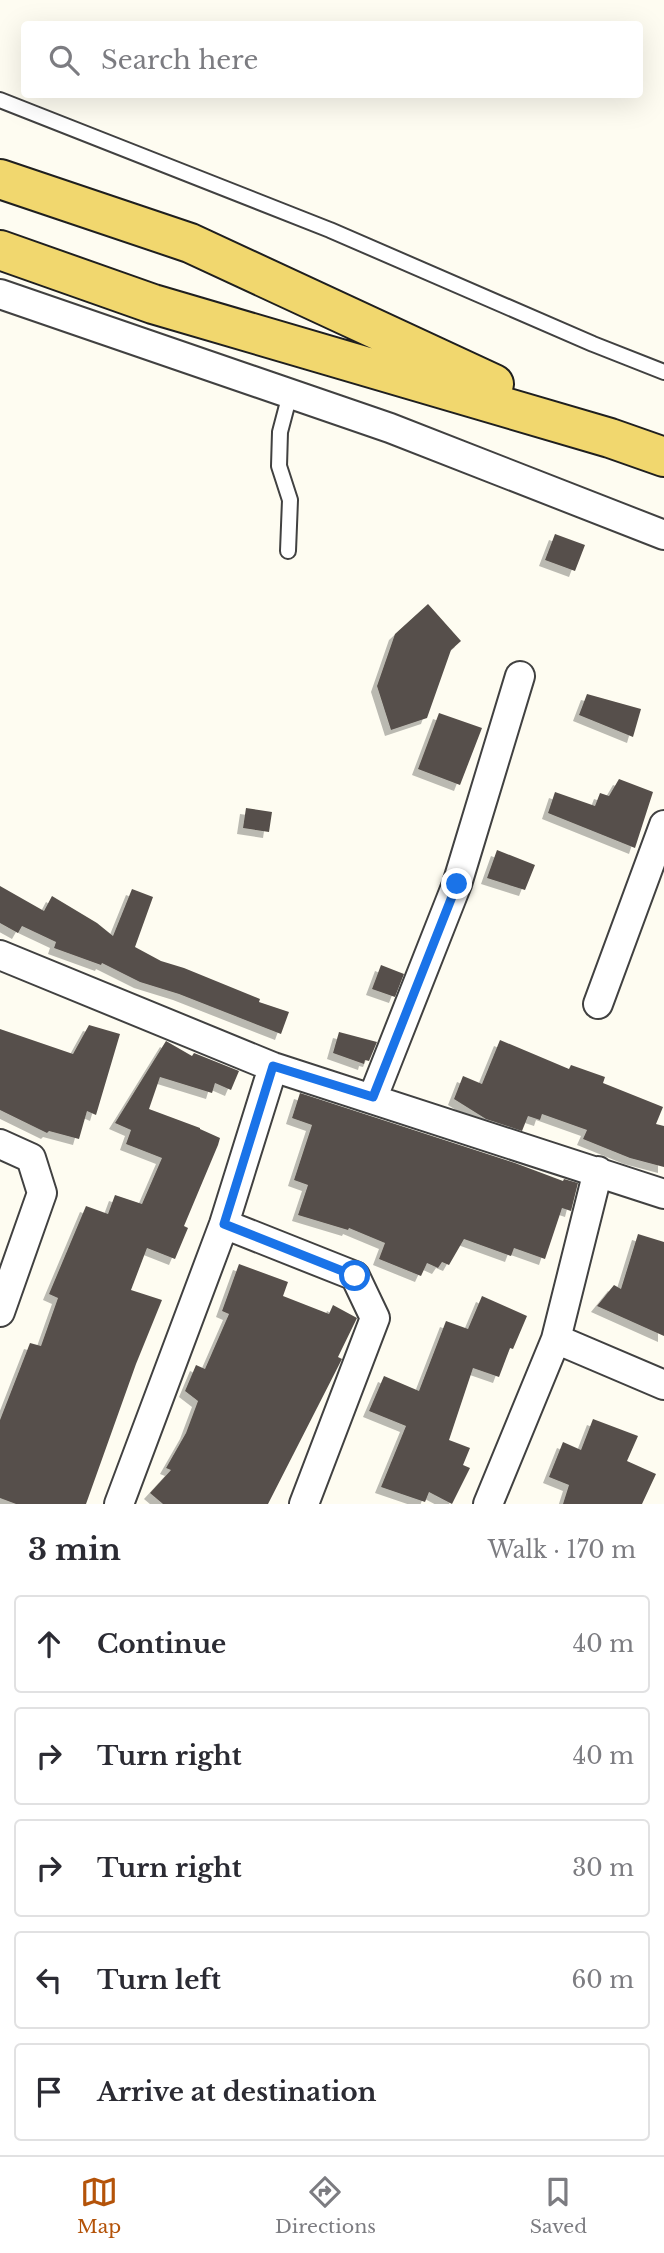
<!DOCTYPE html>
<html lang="en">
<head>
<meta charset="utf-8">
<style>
  body { margin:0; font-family:"Libre Baskerville",serif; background:#f2f2f3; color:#2b2b33 }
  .stop { position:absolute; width:21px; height:21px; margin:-16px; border:5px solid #1a73e8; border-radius:50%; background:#fff }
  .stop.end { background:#1a73e8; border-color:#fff; box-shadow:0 2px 7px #0008 }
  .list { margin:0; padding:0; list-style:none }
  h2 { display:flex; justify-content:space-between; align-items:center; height:91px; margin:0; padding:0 28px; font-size:30px }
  h2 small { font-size:23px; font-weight:400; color:#7c7c81 }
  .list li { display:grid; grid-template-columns:46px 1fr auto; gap:21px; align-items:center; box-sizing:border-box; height:98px; margin:0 14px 14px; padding:0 14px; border:2px solid #e1e1e2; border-radius:7px }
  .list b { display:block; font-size:26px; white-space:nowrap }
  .list em { font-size:23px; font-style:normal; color:#7c7c81 }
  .icon { flex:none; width:38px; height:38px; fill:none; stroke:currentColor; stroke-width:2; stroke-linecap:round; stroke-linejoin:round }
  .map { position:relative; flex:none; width:664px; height:1504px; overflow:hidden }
  .search { position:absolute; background:#fff; box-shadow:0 7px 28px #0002; left:21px; right:21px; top:21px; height:77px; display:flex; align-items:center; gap:18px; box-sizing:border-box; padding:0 24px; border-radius:7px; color:#7c7c81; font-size:26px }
  .sheet { height:651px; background:#fff }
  nav { display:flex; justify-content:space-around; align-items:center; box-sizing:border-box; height:98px; border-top:2px solid #e1e1e2; background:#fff; font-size:19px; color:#7c7c81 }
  nav a { display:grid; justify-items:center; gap:4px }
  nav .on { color:#b45309 }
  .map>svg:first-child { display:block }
  .building { fill:#57504b; filter:url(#shadow) }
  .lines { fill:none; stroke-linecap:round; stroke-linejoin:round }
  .service-casing { stroke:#414141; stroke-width:18 }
  .minor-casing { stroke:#414141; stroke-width:32 }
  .primary-casing { stroke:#1f1f1f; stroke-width:42 }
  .service { stroke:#fff; stroke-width:14 }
  .minor { stroke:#fff; stroke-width:28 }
  .primary { stroke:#f1d76e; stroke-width:38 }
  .route { stroke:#1a73e8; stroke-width:9 }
</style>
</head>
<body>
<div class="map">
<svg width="664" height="1504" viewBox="0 0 664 1504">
  <defs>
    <filter id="shadow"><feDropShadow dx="-6" dy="6" stdDeviation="0" flood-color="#0004"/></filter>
  </defs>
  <rect width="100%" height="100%" fill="#fefcf1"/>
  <!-- building -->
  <path class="building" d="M555,534L585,545L575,571L545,560Z
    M428,604L461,641L451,650L427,718L391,730L377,686L395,634Z
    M587,694L641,709L633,737L579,715Z
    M439,713L482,728L460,785L418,769Z
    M619,779L653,792L635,848L548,813L555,792L595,806L600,793L609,796Z
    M246,808L272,812L269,832L243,828Z
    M497,850L535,865L525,890L487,878Z
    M0,886L44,911L52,896L97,923L113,936L132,889L153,897L135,947L161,961L184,968L260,999L259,1002L289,1012L281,1034L179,994L140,982L102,963L101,965L54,948L56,942L22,926L18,933L0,923Z
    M381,965L404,974L395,997L372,989Z
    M89,1025L120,1034L96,1115L87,1111L79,1139L49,1131L47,1133L0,1110V1029L73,1054Z
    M339,1032L377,1042L369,1061L365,1060L364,1064L333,1053Z
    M500,1040L569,1069L571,1065L605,1077L603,1083L663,1107L656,1124L664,1126V1167L630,1158L583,1139L587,1130L542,1114L540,1120L528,1116L522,1131L486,1119L454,1099L463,1076L482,1084Z
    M166,1041L192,1056L194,1053L239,1071L231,1090L215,1083L212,1093L160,1077L149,1109L200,1128V1129L220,1138L218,1145L184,1226L188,1228L175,1259L147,1248L131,1290L162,1300L136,1364L86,1504H16L0,1498V1420L30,1343L41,1346L58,1298L49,1294L86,1206L108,1214L115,1195L142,1204L162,1158L126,1144L131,1130L115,1123Z
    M300,1093L515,1163L563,1181L564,1179L578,1183L571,1211L562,1208L545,1259L514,1248L511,1256L464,1239L449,1265L442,1262L438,1268L427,1263L421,1276L379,1259L385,1243L349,1228L348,1230L298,1215L308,1185L294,1180L312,1125L292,1118Z
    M638,1234L664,1242V1336L597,1306L614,1285L621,1289Z
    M239,1264L288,1282L283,1296L329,1314L333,1305L357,1318L338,1357L342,1359L268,1504H163L150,1493L171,1470L166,1468L186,1433L198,1401L185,1391L196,1365L205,1369L229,1314L222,1311Z
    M482,1296L527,1316L513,1349L510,1348L499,1377L473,1368L449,1440L470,1448L463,1465L470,1468L452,1504L429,1492L425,1502L381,1487L406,1426L369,1411L384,1376L419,1391L446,1321L468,1329Z
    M593,1419L638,1436L627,1461L656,1474L642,1504H563L569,1485L549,1477L563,1442L581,1450Z"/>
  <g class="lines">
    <!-- service casing -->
    <g class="service-casing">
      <path id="service" d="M0,100L330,230L593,344L664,372
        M288,551L290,500L279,466L280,432L290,394"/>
    </g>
    <!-- minor casing -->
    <g class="minor-casing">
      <path id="minor" d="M0,294L390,428L664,535
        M0,955L273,1067L664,1194
        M598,1004L664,825
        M373,1097L457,884L520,676
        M0,1144L31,1158L42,1193L0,1312
        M224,1224L355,1276L375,1318L304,1504
        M556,1339L664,1385
        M119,1504L224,1224L273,1067
        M488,1504L556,1339L598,1171"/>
    </g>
    <!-- primary casing -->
    <g class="primary-casing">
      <path id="primary" d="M0,179L190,243L494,384
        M0,250L153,304L610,438L664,457"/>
    </g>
    <!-- service -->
    <use href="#service" class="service"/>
    <!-- minor -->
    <use href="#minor" class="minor"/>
    <!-- primary -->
    <use href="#primary" class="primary"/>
  </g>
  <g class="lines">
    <!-- route -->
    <path class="route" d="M355,1276L224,1224L273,1066L373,1097L457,884"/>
  </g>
</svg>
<div class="stop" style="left:355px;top:1276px"></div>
<div class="stop end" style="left:457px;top:884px"></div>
<div class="search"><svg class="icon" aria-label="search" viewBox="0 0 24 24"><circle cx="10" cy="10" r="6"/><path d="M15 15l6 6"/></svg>Search here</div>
</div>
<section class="sheet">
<h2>3 min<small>Walk · 170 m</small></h2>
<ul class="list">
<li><svg class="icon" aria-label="ahead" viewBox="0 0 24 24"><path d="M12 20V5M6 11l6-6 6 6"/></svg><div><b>Continue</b></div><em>40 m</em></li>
<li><svg class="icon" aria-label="right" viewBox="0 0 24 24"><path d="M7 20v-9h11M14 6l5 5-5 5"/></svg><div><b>Turn right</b></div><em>40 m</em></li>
<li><svg class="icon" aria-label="right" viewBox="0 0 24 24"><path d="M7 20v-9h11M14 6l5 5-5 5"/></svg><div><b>Turn right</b></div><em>30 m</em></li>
<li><svg class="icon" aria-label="left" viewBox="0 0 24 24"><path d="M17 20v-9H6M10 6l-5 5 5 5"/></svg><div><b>Turn left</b></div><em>60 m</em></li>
<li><svg class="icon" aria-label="arrive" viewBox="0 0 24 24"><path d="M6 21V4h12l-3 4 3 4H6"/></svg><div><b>Arrive at destination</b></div></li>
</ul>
</section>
<nav>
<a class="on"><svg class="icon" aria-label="map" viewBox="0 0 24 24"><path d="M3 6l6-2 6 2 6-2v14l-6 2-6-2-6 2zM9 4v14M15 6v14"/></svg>Map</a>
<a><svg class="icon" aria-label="directions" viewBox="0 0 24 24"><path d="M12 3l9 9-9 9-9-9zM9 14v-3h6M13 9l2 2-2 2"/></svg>Directions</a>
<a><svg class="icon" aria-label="saved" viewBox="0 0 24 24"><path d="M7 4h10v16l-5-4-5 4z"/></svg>Saved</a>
</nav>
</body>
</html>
